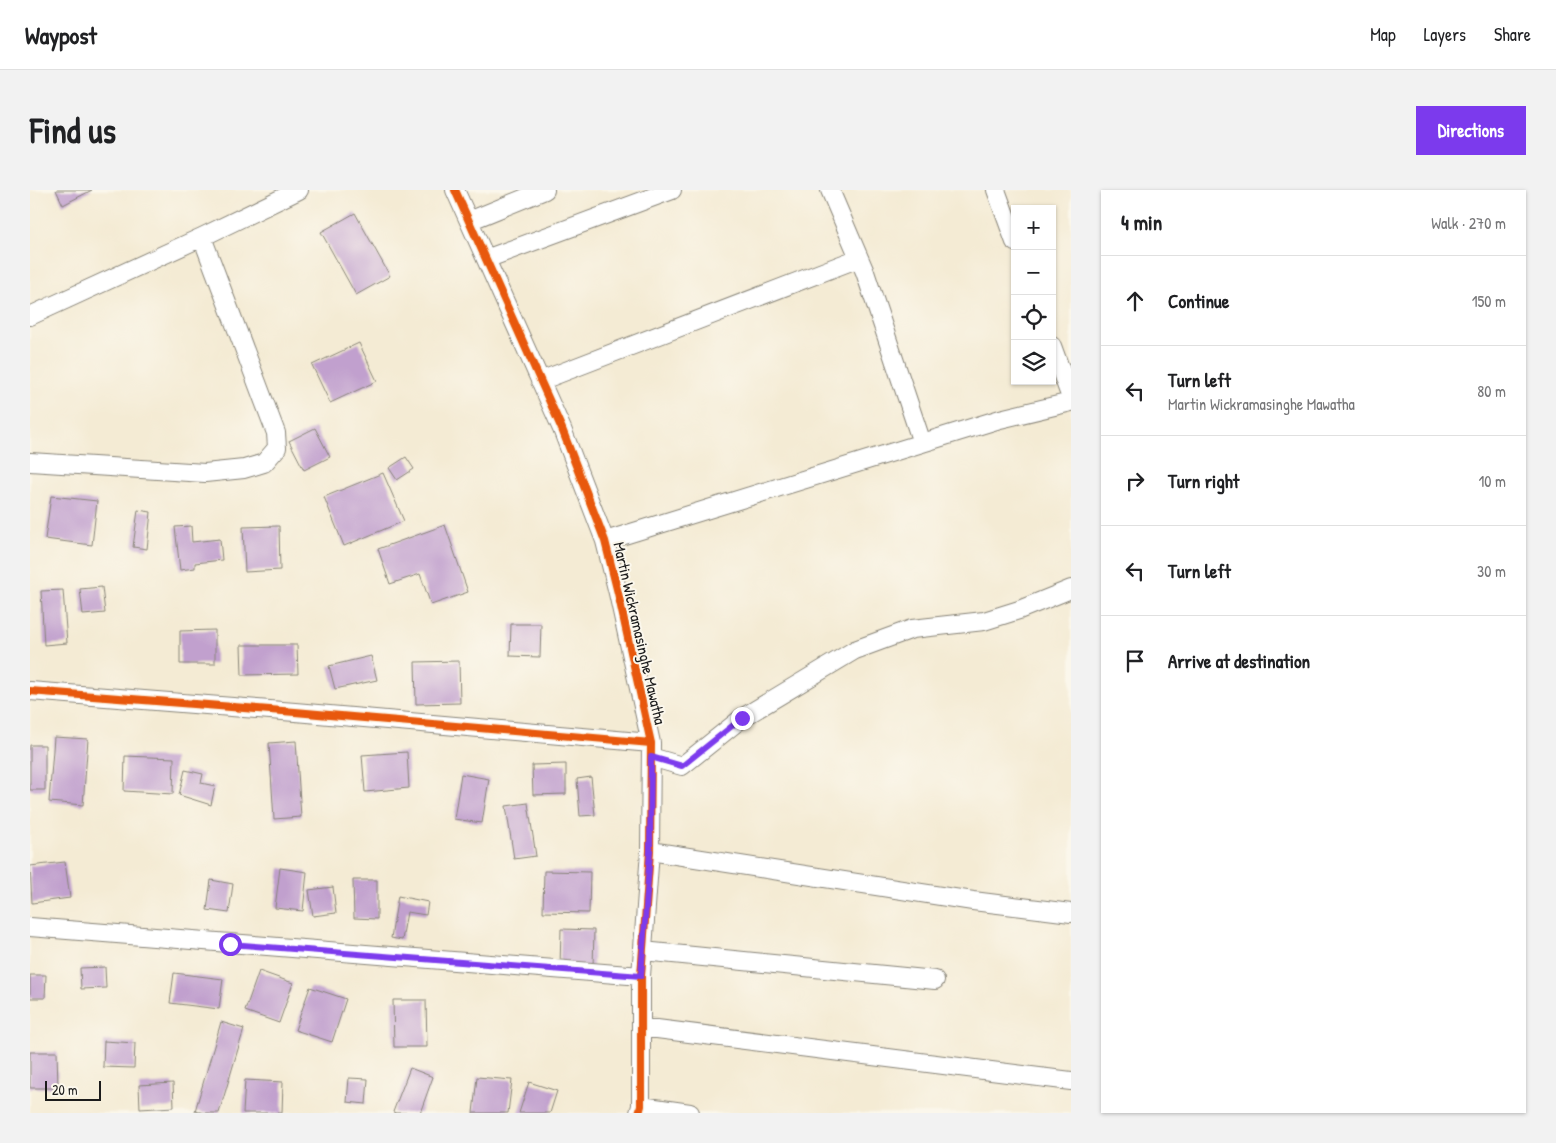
<!DOCTYPE html>
<html lang="en">
<head>
<meta charset="utf-8">
<style>
  body { margin:0; font-family:"Patrick Hand",sans-serif; background:#f2f2f2; color:#202124 }
  .controls { position:absolute; right:15px; top:15px; display:grid; overflow:hidden; border-radius:0px; box-shadow:0 1px 4px #0004 }
  .controls button { width:45px; height:45px; display:grid; place-items:center; padding:0; border:0; border-bottom:1px solid #e0e0e0; background:#fff; color:#202124; font:25px sans-serif }
  .scale { position:absolute; left:15px; bottom:12px; width:56px; box-sizing:border-box; padding-left:5px; border:2px solid #1c1c1c; border-top:0; font-size:14px; line-height:18px; white-space:nowrap; color:#1c1c1c; -webkit-text-stroke:4px #fbf7ec; paint-order:stroke }
  .stop { position:absolute; width:15px; height:15px; margin:-11px; border:4px solid #7c3aed; border-radius:50%; background:#fff }
  .stop.end { background:#7c3aed; border-color:#fff; box-shadow:0 1px 5px #0008 }
  .list { margin:0; padding:0; list-style:none }
  h2 { display:flex; justify-content:space-between; align-items:center; height:65px; margin:0; padding:0 20px; font-size:21px }
  h2 small { font-size:16px; font-weight:400; color:#757577 }
  .list li { display:grid; grid-template-columns:32px 1fr auto; gap:15px; align-items:center; box-sizing:border-box; height:90px; padding:0 20px; border-top:1px solid #e0e0e0 }
  .list b { display:block; font-size:19px; white-space:nowrap }
  .list p { margin:0; font-size:16px; white-space:nowrap; color:#757577 }
  .list em { font-size:16px; font-style:normal; color:#757577 }
  .icon { flex:none; width:28px; height:28px; fill:none; stroke:currentColor; stroke-width:2; stroke-linecap:round; stroke-linejoin:round }
  .map { position:relative; flex:none; width:1041px; height:923px; overflow:hidden; border-radius:0px }
  header { display:flex; align-items:center; gap:30px; box-sizing:border-box; height:70px; padding:0 25px; background:#fff; border-bottom:1px solid #e0e0e0 }
  header strong { font-size:24px }
  nav { display:flex; gap:28px; margin-inline-start:auto; font-size:18px }
  .intro { display:flex; align-items:center; justify-content:space-between; box-sizing:border-box; height:120px; padding:0 30px }
  h1 { margin:0; font-size:35px }
  .button { padding:12px 22px; border-radius:0px; background:#7c3aed; color:#fff; font-size:18px; font-weight:700 }
  main { display:flex; gap:30px; padding:0 30px }
  aside { flex:1; background:#fff; border-radius:0px; box-shadow:0 1px 4px #0004 }
  .map>svg:first-child { display:block }
  .building { fill:#c1a0ce }
  .lines { fill:none; stroke-linecap:round; stroke-linejoin:round }
  .minor-casing { stroke:#888478; stroke-width:20 }
  .minor { stroke:#fff; stroke-width:18 }
  .cycleway-casing { stroke:#fbf7ec; stroke-width:11 }
  .cycleway { stroke:#e8590c; stroke-width:8 }
  .route { stroke:#7c3aed; stroke-width:6 }
  .labels { text-anchor:middle; dominant-baseline:central; stroke-width:4; stroke-linejoin:round; paint-order:stroke }
  .street-label { font-size:16px; fill:#1c1c1c; stroke:#fbf7ec }
</style>
</head>
<body>
<header>
<strong>Waypost</strong>
<nav><a>Map</a><a>Layers</a><a>Share</a></nav>
</header>
<div class="intro"><h1>Find us</h1><a class="button">Directions</a></div>
<main>
<div class="map">
<svg width="1041" height="923" viewBox="0 0 1041 923">
  <rect width="100%" height="100%" fill="#fbf7ec"/>
  <filter id="ink" filterUnits="userSpaceOnUse"><feTurbulence type="fractalNoise" baseFrequency=".02" numOctaves="2"/><feDisplacementMap in="SourceGraphic" scale="10" xChannelSelector="R" yChannelSelector="G"/><feConvolveMatrix kernelMatrix="1 2 1 2 8 2 1 2 1" color-interpolation-filters="sRGB"/></filter>
  <filter id="wash" filterUnits="userSpaceOnUse"><feTurbulence type="fractalNoise" baseFrequency=".0096" numOctaves="4" result="noise"/><feDisplacementMap in="SourceGraphic" scale="20" xChannelSelector="R" yChannelSelector="G"/><feGaussianBlur stdDeviation="1.12" result="paint"/><feColorMatrix in="noise" values="0 0 0 0 0 0 0 0 0 0 0 0 0 0 0 0 0 1.4 0 .05"/><feComposite in="paint" operator="in"/></filter>
  <g filter="url(#wash)">
    <rect width="100%" height="100%" fill="#f4ebd4"/>
    <g id="blocks">
      <!-- building -->
      <path class="building" d="M26,0H62L33,15Z
        M325,23L360,86L326,105L291,42Z
        M329,153L347,191L300,213L282,175Z
        M285,238L300,267L274,280L259,251Z
        M376,267L384,279L367,290L359,278Z
        M353,283L374,331L314,356L294,307Z
        M21,306L67,311L62,355L15,349Z
        M108,320L121,322L117,359L103,357Z
        M415,335L438,402L401,415L390,384L360,394L348,359Z
        M161,336L162,352L190,349L192,370L165,373V378L150,380L145,337Z
        M249,336L250,380L215,382L213,337Z
        M72,397L75,423L53,425L50,399Z
        M33,400L37,453L14,455L11,401Z
        M481,434H511L510,467L480,466Z
        M185,440V474H150V441Z
        M211,455H267L268,484L212,485Z
        M341,466L347,490L305,499L299,476Z
        M429,471L430,513L386,514L385,472Z
        M24,547L58,549L53,615L19,612Z
        M266,551L271,627L244,629L239,553Z
        M0,555H15V600H0Z
        M377,562L379,598L335,602L332,565Z
        M95,566L144,568L143,604L94,601Z
        M536,574V604L503,605L502,575Z
        M155,580L173,584L171,593L185,596L181,615L149,605Z
        M431,584L459,589L452,633L424,629Z
        M561,587L565,625L550,626L547,589Z
        M498,613L506,666L484,669L476,616Z
        M35,672L40,708L2,713L0,676Z
        M250,678L277,682L273,721L245,718Z
        M514,681L560,682L559,723L513,722Z
        M181,690L203,694L199,723L177,720Z
        M323,690H347V729L324,728Z
        M303,697L306,723L283,726L279,700Z
        M368,706L398,712L396,725L377,722L372,750L361,748Z
        M531,739L564,740L563,777L530,776Z
        M75,777L76,798L51,799L50,778Z
        M229,781L263,793L249,833L215,821Z
        M144,783L193,789L189,819L140,813Z
        M0,785H16L15,808H0Z
        M280,797L316,809L302,852L265,840Z
        M363,810H396L397,857H364Z
        M191,832L214,839L189,923H174L165,921Z
        M74,851L105,853L104,878L73,877Z
        M0,862H27L28,898H0Z
        M380,878L403,887L390,923H366L363,922Z
        M447,887L482,890L478,923H443Z
        M319,888L338,889L336,914L317,912Z
        M215,890L253,892L252,923H213Z
        M499,892L527,901L520,923H489Z
        M143,893L144,917L110,919L109,895Z"/>
    </g>
  </g>
  <g filter="url(#ink)">
    <use href="#blocks" fill-opacity="0" stroke="#888478" stroke-width="1"/>
    <g class="lines">
      <!-- minor casing -->
      <g class="minor-casing">
        <path id="minor" d="M425,0L532,239L575,351L588,403L621,553L620,661L611,786V916L609,923
          M800,0L835,82L892,253
          M966,0L985,52
          M439,31L515,0
          M456,69L642,0
          M0,126L172,47L269,0
          M1022,156L1041,208
          M510,191L829,68
          M0,272L175,283L214,279L234,273L247,258L246,243L172,47
          M575,351L970,229L1041,212
          M0,501L265,522L621,553
          M621,567L652,576L712,528L825,460L882,439L954,431L989,420L1041,399
          M620,661L943,711L1041,723
          M0,737L611,786
          M613,761L905,790
          M611,837L1041,891
          M611,916L660,923"/>
      </g>
      <!-- minor -->
      <use href="#minor" class="minor"/>
      <!-- cycleway casing -->
      <g class="cycleway-casing">
        <path id="cycleway" d="M425,0L532,239L575,351L588,403L621,553L620,661L611,786V916L609,923
          M0,501L265,522L621,553"/>
      </g>
      <!-- cycleway -->
      <use href="#cycleway" class="cycleway"/>
    </g>
  </g>
  <g class="lines" filter="url(#ink)">
    <!-- route -->
    <path class="route" d="M200,754L611,786L620,661L621,567L652,576L712,528"/>
  </g>
  <g class="labels">
    <!-- street labels -->
    <g class="street-label">
      <text transform="translate(610 443) rotate(77)">Martin Wickramasinghe Mawatha</text>
    </g>
  </g>
</svg>
<div class="controls">
<button>+</button>
<button>−</button>
<button><svg class="icon" aria-label="locate" viewBox="0 0 24 24"><circle cx="12" cy="12" r="6"/><path d="M12 2v4M12 18v4M2 12h4M18 12h4"/></svg></button>
<button><svg class="icon" aria-label="layers" viewBox="0 0 24 24"><path d="M12 4l9 5-9 5-9-5zM3 14l9 5 9-5"/></svg></button>
</div>
<div class="scale">20 m</div>
<div class="stop" style="left:200px;top:754px"></div>
<div class="stop end" style="left:712px;top:528px"></div>
</div>
<aside>
<h2>4 min<small>Walk · 270 m</small></h2>
<ul class="list">
<li><svg class="icon" aria-label="ahead" viewBox="0 0 24 24"><path d="M12 20V5M6 11l6-6 6 6"/></svg><div><b>Continue</b></div><em>150 m</em></li>
<li><svg class="icon" aria-label="left" viewBox="0 0 24 24"><path d="M17 20v-9H6M10 6l-5 5 5 5"/></svg><div><b>Turn left</b><p>Martin Wickramasinghe Mawatha</p></div><em>80 m</em></li>
<li><svg class="icon" aria-label="right" viewBox="0 0 24 24"><path d="M7 20v-9h11M14 6l5 5-5 5"/></svg><div><b>Turn right</b></div><em>10 m</em></li>
<li><svg class="icon" aria-label="left" viewBox="0 0 24 24"><path d="M17 20v-9H6M10 6l-5 5 5 5"/></svg><div><b>Turn left</b></div><em>30 m</em></li>
<li><svg class="icon" aria-label="arrive" viewBox="0 0 24 24"><path d="M6 21V4h12l-3 4 3 4H6"/></svg><div><b>Arrive at destination</b></div></li>
</ul>
</aside>
</main>
</body>
</html>
